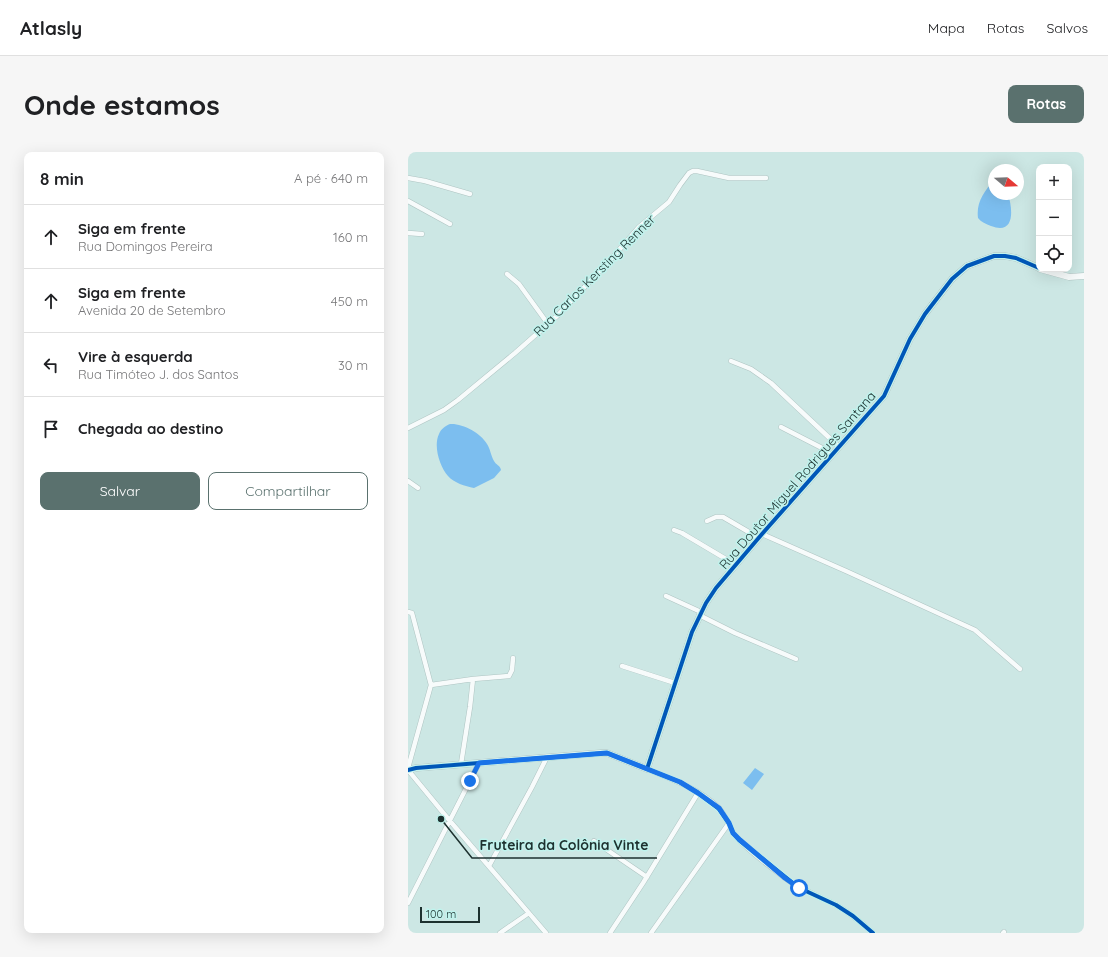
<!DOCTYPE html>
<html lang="pt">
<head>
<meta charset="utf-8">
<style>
  body { margin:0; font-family:Quicksand,sans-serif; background:#f6f6f6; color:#202124 }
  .controls { position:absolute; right:12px; top:12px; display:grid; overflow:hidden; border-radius:8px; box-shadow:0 4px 16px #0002 }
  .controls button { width:36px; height:36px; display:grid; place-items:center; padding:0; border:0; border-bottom:1px solid #e0e0e0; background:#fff; color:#202124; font:20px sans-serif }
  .compass { position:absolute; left:580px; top:12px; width:36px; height:36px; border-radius:50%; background:#fff; box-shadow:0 4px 16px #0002; rotate:109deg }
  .scale { position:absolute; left:12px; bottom:10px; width:60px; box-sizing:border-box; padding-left:4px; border:2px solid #1d312f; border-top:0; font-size:11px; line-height:14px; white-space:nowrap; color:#1d312f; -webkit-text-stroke:3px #c0f3ed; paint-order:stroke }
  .stop { position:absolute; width:12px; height:12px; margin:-9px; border:3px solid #1a73e8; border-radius:50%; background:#fff }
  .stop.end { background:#1a73e8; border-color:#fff; box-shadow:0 1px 4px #0008 }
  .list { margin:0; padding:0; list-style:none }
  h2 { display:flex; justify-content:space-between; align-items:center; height:52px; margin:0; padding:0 16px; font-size:17px }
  h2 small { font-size:13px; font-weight:400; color:#757577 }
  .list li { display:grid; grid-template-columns:26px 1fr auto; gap:12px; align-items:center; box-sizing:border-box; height:64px; padding:0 16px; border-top:1px solid #e0e0e0 }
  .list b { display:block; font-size:15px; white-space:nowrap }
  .list p { margin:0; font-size:13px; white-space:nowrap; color:#757577 }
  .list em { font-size:13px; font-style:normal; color:#757577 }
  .actions { display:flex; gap:8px; padding:12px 16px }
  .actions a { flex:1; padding:9px 0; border:1px solid #5a716e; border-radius:8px; text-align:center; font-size:14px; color:#5a716e }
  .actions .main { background:#5a716e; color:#fff }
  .icon { flex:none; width:22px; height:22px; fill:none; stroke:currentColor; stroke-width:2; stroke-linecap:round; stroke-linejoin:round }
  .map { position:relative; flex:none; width:676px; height:781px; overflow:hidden; border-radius:8px }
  header { display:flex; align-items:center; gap:24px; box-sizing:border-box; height:56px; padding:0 20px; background:#fff; border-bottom:1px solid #e0e0e0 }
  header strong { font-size:19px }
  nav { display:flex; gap:22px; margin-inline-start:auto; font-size:14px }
  .intro { display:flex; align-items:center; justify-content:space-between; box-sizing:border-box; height:96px; padding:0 24px }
  h1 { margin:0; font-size:28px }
  .button { padding:10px 18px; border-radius:8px; background:#5a716e; color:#fff; font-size:14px; font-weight:700 }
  main { display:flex; gap:24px; padding:0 24px }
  aside { flex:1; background:#fff; border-radius:8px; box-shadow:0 4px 16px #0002 }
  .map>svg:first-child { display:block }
  .water { fill:#7cbeef }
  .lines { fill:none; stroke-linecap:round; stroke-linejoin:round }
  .street-casing { stroke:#afc4c2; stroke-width:5.5 }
  .secondary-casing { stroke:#afc4c2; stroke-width:7 }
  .street { stroke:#f7fbfb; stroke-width:4.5 }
  .secondary { stroke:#f7fbfb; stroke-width:6 }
  .cycleway-casing { stroke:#c0f3ed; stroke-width:6 }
  .cycleway { stroke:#0057b8; stroke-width:4 }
  .route { stroke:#1a73e8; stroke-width:5 }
  .labels { text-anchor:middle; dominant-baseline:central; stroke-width:3; stroke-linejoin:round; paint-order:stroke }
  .street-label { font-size:13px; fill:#1d312f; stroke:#c0f3ed }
  .leader { fill:none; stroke:#1d312f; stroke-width:1.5 }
  .callout-dot { fill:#1d312f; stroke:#c0f3ed; stroke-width:1.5 }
  .callout-label { font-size:14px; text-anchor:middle; font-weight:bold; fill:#1d312f; stroke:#c0f3ed; stroke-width:3; stroke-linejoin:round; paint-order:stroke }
</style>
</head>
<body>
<header>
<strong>Atlasly</strong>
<nav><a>Mapa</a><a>Rotas</a><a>Salvos</a></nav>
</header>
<div class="intro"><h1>Onde estamos</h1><a class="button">Rotas</a></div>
<main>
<aside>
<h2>8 min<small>A pé · 640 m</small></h2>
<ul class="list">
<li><svg class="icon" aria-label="ahead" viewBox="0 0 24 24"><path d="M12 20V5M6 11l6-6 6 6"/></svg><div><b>Siga em frente</b><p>Rua Domingos Pereira</p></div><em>160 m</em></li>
<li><svg class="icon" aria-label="ahead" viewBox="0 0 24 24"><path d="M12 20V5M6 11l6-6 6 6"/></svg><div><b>Siga em frente</b><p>Avenida 20 de Setembro</p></div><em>450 m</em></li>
<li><svg class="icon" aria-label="left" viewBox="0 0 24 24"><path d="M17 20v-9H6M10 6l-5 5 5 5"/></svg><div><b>Vire à esquerda</b><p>Rua Timóteo J. dos Santos</p></div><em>30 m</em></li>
<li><svg class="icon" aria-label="arrive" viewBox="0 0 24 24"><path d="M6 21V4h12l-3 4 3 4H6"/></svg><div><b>Chegada ao destino</b></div></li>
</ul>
<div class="actions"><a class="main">Salvar</a><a>Compartilhar</a></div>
</aside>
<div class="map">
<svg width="676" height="781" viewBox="0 0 676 781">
  <rect width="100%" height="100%" fill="#cce7e4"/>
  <!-- water -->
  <path class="water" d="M586,28V42H600C605,58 607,83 583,74C578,72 573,70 570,66C568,50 576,40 586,28Z
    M42,272C54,271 73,281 79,292C82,296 83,304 86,309C88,313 92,313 93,318L86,326L66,336C57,334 46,331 40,324C32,315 25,294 31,282C33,277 37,274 42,272Z
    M347,616L356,622L344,638L335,631Z"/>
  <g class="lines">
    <!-- street casing -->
    <g class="street-casing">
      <path id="street" d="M0,26L17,29L62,42
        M0,49L42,72
        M0,81L14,82
        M99,122L111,132L140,172
        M323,209L343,217L363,231L430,294
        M373,275L414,296L423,303
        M0,276L36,258L50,248L107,201L149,164L204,106L231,75L261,50L272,33L281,21L285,19H289L321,26H358
        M0,329L10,336
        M299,369L308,365H315L351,386
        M266,378L274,381L328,413
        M354,382L438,419L567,478L612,517
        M258,444L293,460
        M0,460L4,461L23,533L0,616
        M291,463L327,481L388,507
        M214,514L267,531
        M23,533L65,527L101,524L104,518L105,506
        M53,612L62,555L65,527
        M239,617C264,627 291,637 311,656C318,664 321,674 326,682C335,695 364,716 377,726C393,738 411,744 428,753C442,761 454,771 465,781
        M0,618L42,669L138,781
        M186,689L239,725
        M81,714L124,635L139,605
        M0,751L71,611
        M92,781L121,761
        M202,781L235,731L290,641
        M243,781L321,671
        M595,781L596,780"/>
    </g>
    <!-- secondary casing -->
    <g class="secondary-casing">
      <path id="secondary" d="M632,117L661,125L676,124
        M0,618L8,616L193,601H199L239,617L284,480L298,451L308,436L354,382L476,244L502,187L517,162L544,127L559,114L586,104H597L608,106L631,116"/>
    </g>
    <!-- street -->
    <use href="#street" class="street"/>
    <!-- secondary -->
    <use href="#secondary" class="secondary"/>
    <!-- cycleway casing -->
    <g class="cycleway-casing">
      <path id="cycleway" d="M239,617L284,480L298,451L308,436L354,382L476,244L502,187L517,162L544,127L559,114L586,104H597L608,106L631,116
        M0,618L8,616L199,601L272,630L290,641L311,657L321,671L325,681L331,688L386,732L400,740L428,753L445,764L465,781"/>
    </g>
    <!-- cycleway -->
    <use href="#cycleway" class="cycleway"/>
  </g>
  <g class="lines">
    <!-- route -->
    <path class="route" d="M62,629L71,611L199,601L272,630L290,641L311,656L321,671L325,681L332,688L377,726L391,736"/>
  </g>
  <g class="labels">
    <!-- street labels -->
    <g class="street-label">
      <text transform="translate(186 123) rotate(-45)">Rua Carlos Kersting Renner</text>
      <text transform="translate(389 328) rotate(-49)">Rua Doutor Miguel Rodrigues Santana</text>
    </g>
  </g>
  <!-- callouts -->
  <path class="leader" d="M33 667L64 706H249"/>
  <circle class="callout-dot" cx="33" cy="667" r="4"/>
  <g class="callout-label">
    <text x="156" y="698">Fruteira da Colônia Vinte</text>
  </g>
</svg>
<div class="controls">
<button>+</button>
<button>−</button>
<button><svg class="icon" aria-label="locate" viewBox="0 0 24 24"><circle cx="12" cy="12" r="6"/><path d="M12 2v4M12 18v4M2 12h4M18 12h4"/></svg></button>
</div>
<svg class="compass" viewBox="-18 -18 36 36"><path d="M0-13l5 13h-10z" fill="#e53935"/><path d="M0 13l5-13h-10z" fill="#757577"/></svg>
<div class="scale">100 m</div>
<div class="stop" style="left:391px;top:736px"></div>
<div class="stop end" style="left:62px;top:629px"></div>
</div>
</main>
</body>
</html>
